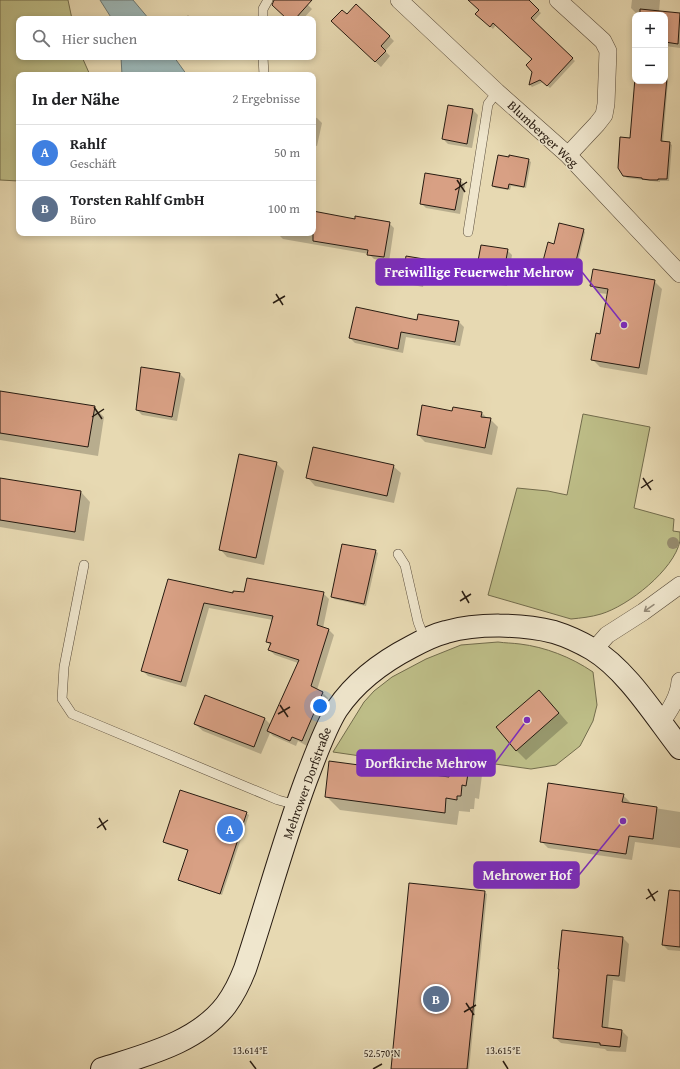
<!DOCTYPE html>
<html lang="de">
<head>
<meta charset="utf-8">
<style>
  body { margin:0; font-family:"Gentium Book Plus",serif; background:#f2f2f2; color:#202124 }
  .controls { position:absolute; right:12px; top:12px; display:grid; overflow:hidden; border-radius:8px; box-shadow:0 2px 6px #0003 }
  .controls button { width:36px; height:36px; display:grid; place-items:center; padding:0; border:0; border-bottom:1px solid #e0e0e0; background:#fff; color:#202124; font:20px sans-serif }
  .you { position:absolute; left:320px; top:706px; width:14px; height:14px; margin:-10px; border:3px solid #fff; border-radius:50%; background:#1a73e8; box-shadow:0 0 0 6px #1a73e833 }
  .badge { display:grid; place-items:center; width:26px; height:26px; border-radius:50%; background:#1a73e8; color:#fff; font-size:13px; font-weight:700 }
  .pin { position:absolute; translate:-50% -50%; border:2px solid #fff; box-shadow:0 1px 4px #0006 }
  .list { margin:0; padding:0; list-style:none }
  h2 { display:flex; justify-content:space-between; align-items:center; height:52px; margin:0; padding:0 16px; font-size:17px }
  h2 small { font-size:13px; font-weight:400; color:#757577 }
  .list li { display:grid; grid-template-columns:26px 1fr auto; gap:12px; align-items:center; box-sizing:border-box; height:56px; padding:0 16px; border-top:1px solid #e0e0e0 }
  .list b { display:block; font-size:15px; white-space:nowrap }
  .list p { margin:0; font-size:13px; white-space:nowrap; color:#757577 }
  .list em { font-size:13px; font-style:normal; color:#757577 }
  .icon { flex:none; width:22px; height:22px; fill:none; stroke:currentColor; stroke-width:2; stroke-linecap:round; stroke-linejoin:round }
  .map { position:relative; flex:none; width:680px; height:1069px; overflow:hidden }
  .search { position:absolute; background:#fff; box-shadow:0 2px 6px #0003; left:16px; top:16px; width:300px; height:44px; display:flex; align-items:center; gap:10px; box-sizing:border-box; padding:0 14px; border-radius:8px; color:#757577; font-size:15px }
  .panel { position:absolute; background:#fff; box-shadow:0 2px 6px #0003; left:16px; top:72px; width:300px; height:164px; border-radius:8px }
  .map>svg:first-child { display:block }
  .green { fill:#bdbd87; stroke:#726c4c }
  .water { fill:#9cb7b7; stroke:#6d7975 }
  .shadow { fill:#0003 }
  .building { fill:#d8a084; stroke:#271b11 }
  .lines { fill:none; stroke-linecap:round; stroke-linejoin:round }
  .service-casing { stroke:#574a39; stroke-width:10 }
  .minor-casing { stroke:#574a39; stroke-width:18 }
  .secondary-casing { stroke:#271b11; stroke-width:24 }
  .service { stroke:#efe6cd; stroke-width:9 }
  .minor { stroke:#efe6cd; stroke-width:17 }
  .secondary { stroke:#efe6cd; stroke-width:22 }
  .tree { fill:#968b6d }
  .oneway { stroke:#958b78 }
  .ticks { fill:none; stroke:#271b11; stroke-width:1.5 }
  .labels { text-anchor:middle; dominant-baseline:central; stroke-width:3; stroke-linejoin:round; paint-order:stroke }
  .street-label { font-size:13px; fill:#271b11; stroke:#efe6cd }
  .ticks-label { font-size:10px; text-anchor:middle; fill:#271b11; stroke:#efe6cd; stroke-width:3; stroke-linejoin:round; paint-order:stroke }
  .leader { fill:none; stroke:#7b2cbf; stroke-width:1.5 }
  .callout-dot { fill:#7b2cbf; stroke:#efe6cd; stroke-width:1.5 }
  .callout { fill:#7b2cbf; stroke:#7b2cbf; stroke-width:1.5 }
  .callout-label { font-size:14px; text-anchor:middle; font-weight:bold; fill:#fff }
</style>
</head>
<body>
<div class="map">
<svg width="680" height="1069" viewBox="0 0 680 1069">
  <rect width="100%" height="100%" fill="#e7d9b2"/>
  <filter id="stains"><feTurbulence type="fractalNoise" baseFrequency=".005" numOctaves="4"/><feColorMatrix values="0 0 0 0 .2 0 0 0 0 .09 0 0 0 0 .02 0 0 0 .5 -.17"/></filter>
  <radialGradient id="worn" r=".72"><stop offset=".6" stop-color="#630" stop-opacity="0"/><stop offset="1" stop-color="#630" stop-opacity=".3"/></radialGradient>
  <!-- green -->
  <path class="green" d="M0,0H68L72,19H19V57H82L90,75H19V181L0,180Z
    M583,414L650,427L634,508L674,519L673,531L680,532C680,535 680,538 680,541C674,570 628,606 601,614C591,617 581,618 571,619L488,595L517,488L548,491L567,495Z
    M498,642C505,643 512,643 520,644C545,647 571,657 593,672L597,705L593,721L580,746L556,765L531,769L452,758L450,769L333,752L364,702L374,691L392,677L426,659L461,645Z"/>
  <!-- water -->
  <path class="water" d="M100,0H133L149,19H112Z
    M121,57H174L187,75H122Z"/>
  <!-- shadow -->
  <path class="shadow" d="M275,0H303L312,9L303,19H288Z
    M469,0H527L541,13L533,22L575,61L550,88L543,82L532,87L530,85L534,72L533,59L496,25L493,29L479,16L480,10Z
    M632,0H660L659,12L680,14V48L665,46V15H640V13H636L631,8Z
    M188,15L192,19H184Z
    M347,16L389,36L394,41L385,51L390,56L381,67L337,26Z
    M665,79L668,81L663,142L669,143L672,145L669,181H660V182L627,178L624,175L631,139L636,81H665Z
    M473,110L478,115L472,148L448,144L443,139Z
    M313,117L317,118L322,123L317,146L313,145Z
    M528,160L531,162L526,188L511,186L510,190L495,188L493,185Z
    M460,180L465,185L460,214L426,208L421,203Z
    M313,212L356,220L389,223L394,228L389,262L374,259L369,254L283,239L278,234V233H313Z
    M583,230L585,232L576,270L547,263L544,261L555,245Z
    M507,250L512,255L507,286L481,282L476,277Z
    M435,262L440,267L437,285L424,282L423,287L408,284L403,279Z
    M654,281L662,289L647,375L600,367L592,359L601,335L608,294L598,293L591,285Z
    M418,321L459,322L464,327L460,346L406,337L403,353L355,343L350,338Z
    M180,374L185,379L177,421L142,415L137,410Z
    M0,392L94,407L104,417L98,456L0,440Z
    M453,412L482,413L488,419H490L498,427L492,455L425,442L418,435Z
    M276,463L284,471L264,565L227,557L220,549Z
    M393,466L401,473L394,503L315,486L308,478Z
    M0,479L81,492L90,502L84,541L0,527Z
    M375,551L378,553L366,606L334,599L332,597Z
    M169,580L234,594L323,593L329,599L323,628L329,630L334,635L317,690L323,693L328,698L307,746L298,741L296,746L273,736L270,733L261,754L203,731L195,724L205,696L265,719L271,725L298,663L275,655L269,650L271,646L267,642L273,620L209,608L186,687L148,676L142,670Z
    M539,691L549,701L568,723L526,760L516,750Z
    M469,762L482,775L479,799L475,798L474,809H470V812L459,811L457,825L340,810L326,796L450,778Z
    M623,795L630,802L629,804L680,812V848L635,842L632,860L548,848L541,841Z
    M246,813L249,815L222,895L182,882L179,880L189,851L166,844L164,842Z
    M484,892L487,894L469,1069H392Z
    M680,923V951L668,950L663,945Z
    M623,938L629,944L625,982L613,980L608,1029L622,1031L628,1037L626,1052L607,1051L605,1049L561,1043L554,1037L560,971L559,969Z"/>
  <!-- building -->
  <path class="building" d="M274,0H312L295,19H287L272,5Z
    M468,0H529L539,10L531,18L573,58L547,86L540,80L529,85L532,72L526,65L532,59L493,23L490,27L482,20L475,14L479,10Z
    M356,4L390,36L381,46L386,51L375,62L331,21L342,10L347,14Z
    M640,9L680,13L678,44L665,42V15H640Z
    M635,78V81H665V78H667L661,141L670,142L667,179H658V180H650L642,179V178L623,176L618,168L620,137L630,138Z
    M448,105L473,109L467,144L442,139Z
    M498,155L509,157V155L529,159L524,187L509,184L508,189L492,186Z
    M425,173L461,179L455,210L420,204Z
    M313,211L355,219V216L390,222L384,257L367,255L368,250L313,241Z
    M559,223L584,229L574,269L543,261L548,242L554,244Z
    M481,245L508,249L502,282L475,277Z
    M406,256L436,261L432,280L419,278L418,283L402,280Z
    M593,269L655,280L639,368L591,360L596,333L600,334L608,289L590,286Z
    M356,307L417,320L418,314L459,321L455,342L401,332L398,349L349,338Z
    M141,367L180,373L172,417L136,410Z
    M0,391L95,406L88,447L0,433Z
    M422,405L452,411L453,407L482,412L481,417L491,418L485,448L417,435Z
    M313,447L394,465L387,496L306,478Z
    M239,454L277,462L256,558L219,550Z
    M0,478L81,491L75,532L0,520Z
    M342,544L376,550L364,604L331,597Z
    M247,578L324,592L317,625L329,629L311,686L323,692L302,741L292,737L290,741L267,731L299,660L268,650L271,643L266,642L273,616L204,603L181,682L141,671L168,579L233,593V591L244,592Z
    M539,690L559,713L516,751L496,727Z
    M205,695L265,718L254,747L194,724Z
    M451,759L470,761L466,786L462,785L461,796H457V800L446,798L445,813L325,797L329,761L449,777Z
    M548,783L624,794L622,802L657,807L653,839L629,836L626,854L540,842Z
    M180,790L247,812L220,894L178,880L188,850L163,842Z
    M409,883L485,891L467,1069H391Z
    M669,890L680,891V947L662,945Z
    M562,930L623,937L619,976L607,975L602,1027L622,1030L620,1047L600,1045V1043L553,1038L559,969H558Z"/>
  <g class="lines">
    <!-- service casing -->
    <g class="service-casing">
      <path id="service" d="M263,19V9L268,0
        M263,57L264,75
        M468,232L488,104L497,92
        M398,554L405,565L418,622L425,640
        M84,565L64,667L62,699L72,714L278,800L297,805"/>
    </g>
    <!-- minor casing -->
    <g class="minor-casing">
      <path id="minor" d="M399,0L497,92L568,155L680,274
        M558,0L603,41L608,51L606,104L604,115L597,124L568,155
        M594,650L607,635L643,612L680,585
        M661,723C669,711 679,697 680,681"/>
    </g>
    <!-- secondary casing -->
    <g class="secondary-casing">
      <path id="secondary" d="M102,1069C145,1055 197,1043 226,1005C234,994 240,982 245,969C266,906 283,842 306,780C315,757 324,730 337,709C356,681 382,662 411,647C422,641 434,635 446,632C478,623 522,624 554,632C567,636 580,642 592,649C627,670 655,716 680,748"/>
    </g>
    <!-- service -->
    <use href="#service" class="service"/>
    <!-- minor -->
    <use href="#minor" class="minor"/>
    <!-- secondary -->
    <use href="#secondary" class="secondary"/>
  </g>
  <!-- trees -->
  <circle class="tree" cx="673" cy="543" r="6"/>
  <!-- one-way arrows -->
  <defs><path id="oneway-shaft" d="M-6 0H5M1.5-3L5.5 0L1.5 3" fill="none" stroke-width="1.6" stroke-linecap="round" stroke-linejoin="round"/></defs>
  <use class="oneway" href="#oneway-shaft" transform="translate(649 608) rotate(145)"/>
  <!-- ticks -->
  <path class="ticks" d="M457,180L465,192M455,190L467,182M276,294L283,305M273,303L285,296M94,407L102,419M92,417L104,409M643,478L651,490M641,488L653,480M462,591L469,603M460,601L471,594M280,705L288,717M278,714L290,707M99,818L106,830M97,828L108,820M648,889L655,901M646,899L658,891M466,1003L474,1015M464,1012L476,1005M250,1061L256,1069M503,1061L508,1069M373,1069L382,1064"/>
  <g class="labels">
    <!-- street labels -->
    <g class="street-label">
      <text transform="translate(543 134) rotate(43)">Blumberger Weg</text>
      <text transform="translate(307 783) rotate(-70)">Mehrower Dorfstraße</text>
    </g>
  </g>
  <g class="ticks-label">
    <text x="250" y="1054">13.614°E</text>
    <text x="503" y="1054">13.615°E</text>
    <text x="382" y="1057">52.570°N</text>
  </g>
  <!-- callouts -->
  <path class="leader" d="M624 325L582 272M527 720L495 763M623 821L579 875"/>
  <g class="callout-dot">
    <circle cx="624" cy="325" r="4"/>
    <circle cx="527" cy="720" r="4"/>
    <circle cx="623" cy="821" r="4"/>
  </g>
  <g class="callout">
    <rect x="376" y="259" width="206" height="26" rx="4"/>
    <rect x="357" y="750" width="138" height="26" rx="4"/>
    <rect x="474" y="862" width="105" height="26" rx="4"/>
  </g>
  <g class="callout-label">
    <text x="479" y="277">Freiwillige Feuerwehr Mehrow</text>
    <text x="426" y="768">Dorfkirche Mehrow</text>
    <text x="527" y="880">Mehrower Hof</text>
  </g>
  <rect width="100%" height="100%" filter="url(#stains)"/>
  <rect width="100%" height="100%" fill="url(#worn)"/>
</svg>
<div class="controls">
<button>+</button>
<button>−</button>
</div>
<div class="you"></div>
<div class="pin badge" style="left:230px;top:829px;background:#3f7fe0">A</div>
<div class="pin badge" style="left:436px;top:999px;background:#5c6f8a">B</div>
<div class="search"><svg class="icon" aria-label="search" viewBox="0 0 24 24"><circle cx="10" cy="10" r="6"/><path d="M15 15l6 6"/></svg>Hier suchen</div>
<section class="panel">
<h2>In der Nähe<small>2 Ergebnisse</small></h2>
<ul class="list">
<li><span class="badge" style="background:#3f7fe0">A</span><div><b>Rahlf</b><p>Geschäft</p></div><em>50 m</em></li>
<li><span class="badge" style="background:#5c6f8a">B</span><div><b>Torsten Rahlf GmbH</b><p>Büro</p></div><em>100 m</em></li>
</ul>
</section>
</div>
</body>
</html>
